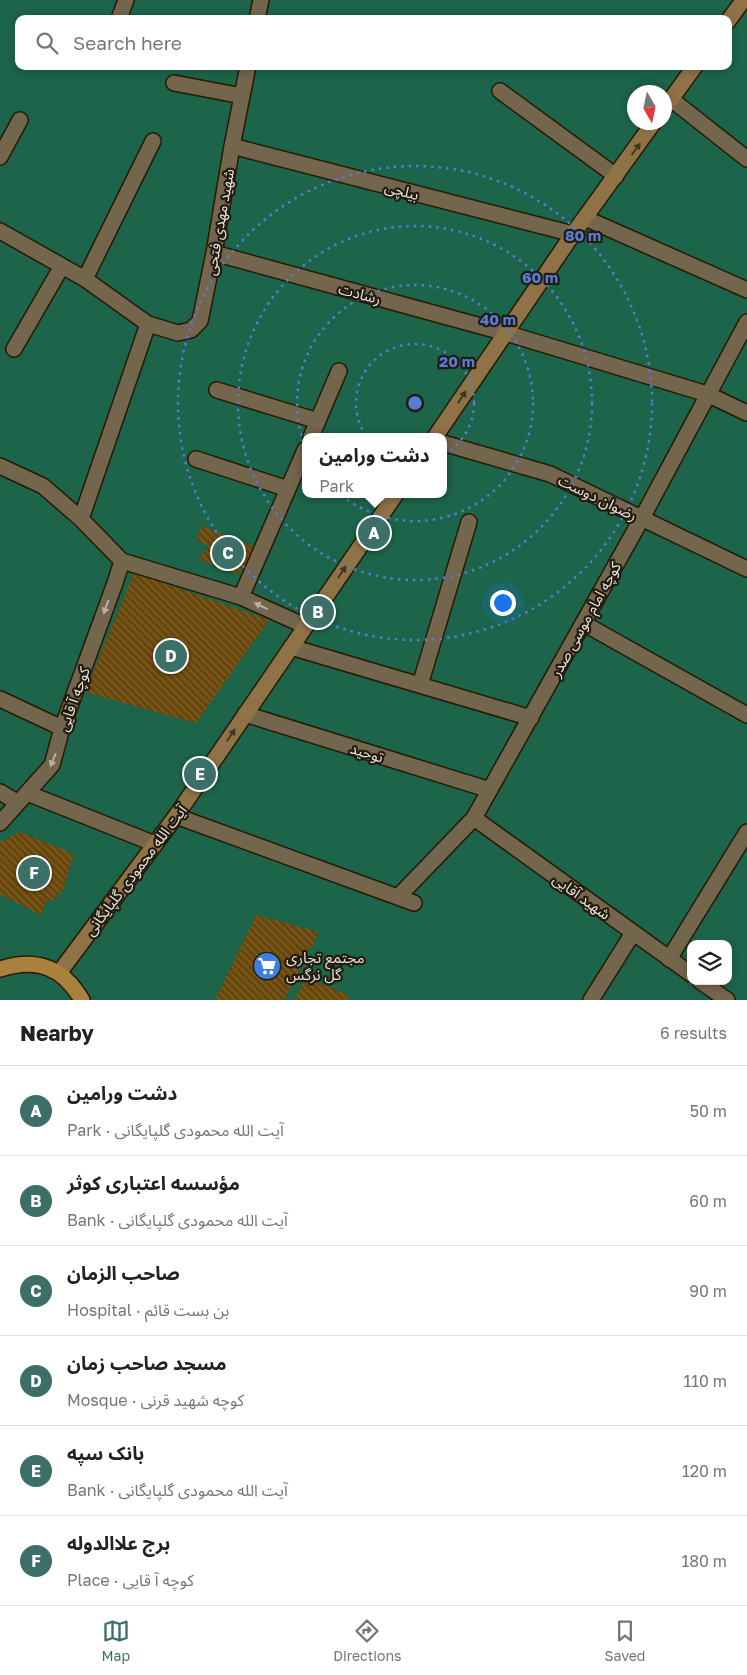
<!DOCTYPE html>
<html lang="en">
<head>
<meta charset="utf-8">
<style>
  body { margin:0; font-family:"Golos Text","Noto Sans Arabic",sans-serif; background:#f2f2f2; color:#222 }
  .controls { position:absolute; right:15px; bottom:15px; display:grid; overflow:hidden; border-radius:10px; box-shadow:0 2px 8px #0003 }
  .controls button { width:45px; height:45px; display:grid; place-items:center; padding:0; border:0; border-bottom:1px solid #e0e0e0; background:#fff; color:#222; font:25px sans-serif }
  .compass { position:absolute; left:627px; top:85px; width:45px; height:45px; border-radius:50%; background:#fff; box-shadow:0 2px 8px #0003; rotate:171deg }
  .you { position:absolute; left:502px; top:602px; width:18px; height:18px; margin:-12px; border:4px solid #fff; border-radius:50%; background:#1a73e8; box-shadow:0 0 0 8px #1a73e833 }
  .badge { display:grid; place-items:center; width:32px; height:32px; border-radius:50%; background:#3b6f68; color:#fff; font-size:16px; font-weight:700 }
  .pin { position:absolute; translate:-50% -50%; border:2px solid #fff; box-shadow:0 1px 5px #0006 }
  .popup { position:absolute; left:302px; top:433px; width:145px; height:65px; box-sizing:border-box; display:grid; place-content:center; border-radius:10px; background:#fff; filter:drop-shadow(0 1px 4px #0005); font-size:16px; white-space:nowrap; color:#767676 }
  .popup b { font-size:19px; color:#222 }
  .popup::after { content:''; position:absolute; left:50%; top:100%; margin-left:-10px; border:10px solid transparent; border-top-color:#fff }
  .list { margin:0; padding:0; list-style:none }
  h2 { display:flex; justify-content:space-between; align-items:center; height:65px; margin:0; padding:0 20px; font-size:21px }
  h2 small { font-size:16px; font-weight:400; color:#767676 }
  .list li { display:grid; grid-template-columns:32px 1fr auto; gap:15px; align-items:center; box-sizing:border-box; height:90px; padding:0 20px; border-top:1px solid #e0e0e0 }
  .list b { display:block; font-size:19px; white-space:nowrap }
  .list p { margin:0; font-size:16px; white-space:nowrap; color:#767676 }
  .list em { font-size:16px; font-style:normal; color:#767676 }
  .icon { flex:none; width:28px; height:28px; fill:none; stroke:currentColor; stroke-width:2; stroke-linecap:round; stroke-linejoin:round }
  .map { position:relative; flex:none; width:747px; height:1000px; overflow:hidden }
  .search { position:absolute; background:#fff; box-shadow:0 2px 8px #0003; left:15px; right:15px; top:15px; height:55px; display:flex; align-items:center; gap:12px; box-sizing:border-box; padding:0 18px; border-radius:10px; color:#767676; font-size:19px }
  .sheet { height:605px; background:#fff }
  nav { display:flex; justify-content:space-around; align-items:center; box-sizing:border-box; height:70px; border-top:1px solid #e0e0e0; background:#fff; font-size:14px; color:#767676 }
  nav a { display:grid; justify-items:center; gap:2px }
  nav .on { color:#3b6f68 }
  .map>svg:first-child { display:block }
  .park { fill:#1c644a; fill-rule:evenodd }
  .building { fill:url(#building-back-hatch) }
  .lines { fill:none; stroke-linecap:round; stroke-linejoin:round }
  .street-casing { stroke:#261903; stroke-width:18 }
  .secondary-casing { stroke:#261903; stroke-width:18 }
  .primary-casing { stroke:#261903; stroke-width:18 }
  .street { stroke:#74654d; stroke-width:15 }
  .secondary { stroke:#8f7246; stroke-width:15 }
  .primary { stroke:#aa803e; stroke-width:15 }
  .oneway { fill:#423521 }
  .oneway2 { fill:#bbb09e }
  .ring { fill:none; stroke:#5a7ad7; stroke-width:2.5; stroke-dasharray:2.5 5 }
  .labels { text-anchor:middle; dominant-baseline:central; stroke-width:4.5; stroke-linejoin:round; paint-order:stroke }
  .street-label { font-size:15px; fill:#eae2d4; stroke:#211b11 }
  .poi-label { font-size:15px; fill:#eae2d4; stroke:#211b11; text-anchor:start }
  .centre { fill:#5a7ad7; stroke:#211b11; stroke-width:2.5 }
  .ring-label { font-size:15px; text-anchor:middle; font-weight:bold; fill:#5a7ad7; stroke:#211b11; stroke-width:4.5; stroke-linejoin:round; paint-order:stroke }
</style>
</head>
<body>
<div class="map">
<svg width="747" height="1000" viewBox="0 0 747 1000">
  <defs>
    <pattern id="building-back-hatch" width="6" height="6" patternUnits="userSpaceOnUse" patternTransform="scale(1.25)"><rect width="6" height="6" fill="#69470a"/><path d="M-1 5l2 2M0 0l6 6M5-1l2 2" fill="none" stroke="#7f612d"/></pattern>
  </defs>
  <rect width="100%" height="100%" fill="#40321b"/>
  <!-- park -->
  <path class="park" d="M0,0H747V1000H0ZM19,19H728V66H19ZM634,92H664V122H634ZM305,437H443V494H305ZM691,944H728V981H691Z"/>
  <!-- building -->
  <path class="building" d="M202,526L255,547L247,567L237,574L198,559L209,546L196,540Z
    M134,573L269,620L196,723L85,692Z
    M20,832L74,854L62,894L58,892L55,902L48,899L41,915L0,894V842Z
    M256,915L319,932L284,1000H215Z
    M306,978L349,995L347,1000H294Z"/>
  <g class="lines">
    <!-- street casing -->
    <g class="street-casing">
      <path id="street" d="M119,19L126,0
        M257,19L261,0
        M174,83L242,96
        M500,91L616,176
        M671,99L747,159
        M232,146L573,234
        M0,157L20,120
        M585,218L747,290
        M0,231L85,279L148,324L178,333L191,330L200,321L214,253L232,146L248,66
        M214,253L506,333L707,394L747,413
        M85,279L153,141
        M14,349L62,266
        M217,390L318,421
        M311,437L339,371
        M443,443L550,474L747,569
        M196,459L288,489
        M0,466L43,486L81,519L122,561L241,597L305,626
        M81,519L148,324
        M241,597L305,450
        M583,623L747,715
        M291,647L531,718
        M420,685L469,522
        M0,699L62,728
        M245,714L490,790
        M0,792L18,803
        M27,793L155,844
        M176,816L414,903
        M474,818L691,974
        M0,823L52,765L62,728L115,583L122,561
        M398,897L474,818L642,518L747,322
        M669,959L747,832
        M700,981L727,1000
        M591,1000L633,933"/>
    </g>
    <!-- secondary casing -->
    <g class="secondary-casing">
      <path id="secondary" d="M728,21L742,2
        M664,109L695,66
        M435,437L573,234L654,122
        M59,973L176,816L396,494"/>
    </g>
    <!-- primary casing -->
    <g class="primary-casing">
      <path id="primary" d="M0,969C37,957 63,967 82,1000"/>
    </g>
    <!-- street -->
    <use href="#street" class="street"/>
    <!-- secondary -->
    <use href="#secondary" class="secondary"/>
    <!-- primary -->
    <use href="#primary" class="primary"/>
  </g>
  <!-- one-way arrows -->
  <defs><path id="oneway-solid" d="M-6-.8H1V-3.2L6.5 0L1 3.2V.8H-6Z" transform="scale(1.25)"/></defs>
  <g class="oneway">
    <use href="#oneway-solid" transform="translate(636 149) rotate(-54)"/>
    <use href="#oneway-solid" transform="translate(462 397) rotate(-56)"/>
    <use href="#oneway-solid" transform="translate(342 572) rotate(-56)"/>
    <use href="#oneway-solid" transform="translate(231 735) rotate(-56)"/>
  </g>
  <g class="oneway2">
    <use href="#oneway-solid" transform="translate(261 606) rotate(-155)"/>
    <use href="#oneway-solid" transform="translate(106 607) rotate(110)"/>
    <use href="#oneway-solid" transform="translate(53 760) rotate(112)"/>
  </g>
  <!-- distance rings -->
  <g class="ring">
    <circle cx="415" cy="403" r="59"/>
    <circle cx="415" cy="403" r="118"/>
    <circle cx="415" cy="403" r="177"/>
    <circle cx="415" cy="403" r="237"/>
  </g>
  <!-- icons -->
  <defs>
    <g id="supermarket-disc" transform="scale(1.4375)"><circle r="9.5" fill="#3f7fe0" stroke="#211b11"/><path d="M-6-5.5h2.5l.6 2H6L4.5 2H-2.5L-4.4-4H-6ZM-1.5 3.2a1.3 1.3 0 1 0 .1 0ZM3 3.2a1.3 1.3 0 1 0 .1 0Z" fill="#fff"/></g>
  </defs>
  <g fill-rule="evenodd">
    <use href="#supermarket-disc" x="267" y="966"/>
  </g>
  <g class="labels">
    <!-- street labels -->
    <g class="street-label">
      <text transform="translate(402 190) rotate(15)">بیلچی</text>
      <text transform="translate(219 222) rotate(-80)">شهید مهدی فتحی</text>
      <text transform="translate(360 293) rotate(15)">رشادت</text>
      <text transform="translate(598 497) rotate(26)">رضوان دوست</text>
      <text transform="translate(585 619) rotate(-61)">کوچه امام موسی صدر</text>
      <text transform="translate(73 699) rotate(-70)">کوچه آ قایی</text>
      <text transform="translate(367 752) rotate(17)">توحید</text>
      <text transform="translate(135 870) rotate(-53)">آیت الله محمودی گلپایگانی</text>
      <text transform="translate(582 896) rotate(36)">شهید آقایی</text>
    </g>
    <!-- poi labels -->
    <g class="poi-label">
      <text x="286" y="957">مجتمع تجاری<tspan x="286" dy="17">گل نرگس</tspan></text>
    </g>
  </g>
  <circle cx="415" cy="403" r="8" class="centre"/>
  <g class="ring-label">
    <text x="583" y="241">80 m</text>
    <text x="540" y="283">60 m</text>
    <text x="498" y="325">40 m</text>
    <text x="457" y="367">20 m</text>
  </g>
</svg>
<div class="controls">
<button><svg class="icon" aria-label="layers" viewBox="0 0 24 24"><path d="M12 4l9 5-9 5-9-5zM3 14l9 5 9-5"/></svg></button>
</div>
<svg class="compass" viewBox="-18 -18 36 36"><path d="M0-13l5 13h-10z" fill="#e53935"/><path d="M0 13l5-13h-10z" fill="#767676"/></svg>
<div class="you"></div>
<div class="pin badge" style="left:374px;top:533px">A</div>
<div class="popup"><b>دشت ورامین</b>Park</div>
<div class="pin badge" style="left:318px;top:612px">B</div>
<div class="pin badge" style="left:228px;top:553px">C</div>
<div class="pin badge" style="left:171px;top:656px">D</div>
<div class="pin badge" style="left:200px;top:774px">E</div>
<div class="pin badge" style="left:34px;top:873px">F</div>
<div class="search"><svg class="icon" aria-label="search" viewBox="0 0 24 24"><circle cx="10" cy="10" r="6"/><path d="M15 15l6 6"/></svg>Search here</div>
</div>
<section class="sheet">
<h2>Nearby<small>6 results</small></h2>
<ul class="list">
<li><span class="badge">A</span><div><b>دشت ورامین</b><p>Park · آیت الله محمودی گلپایگانی</p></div><em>50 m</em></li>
<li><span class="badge">B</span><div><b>مؤسسه اعتباری کوثر</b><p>Bank · آیت الله محمودی گلپایگانی</p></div><em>60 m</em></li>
<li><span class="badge">C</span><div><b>صاحب الزمان</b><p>Hospital · بن بست قائم</p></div><em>90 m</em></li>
<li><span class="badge">D</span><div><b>مسجد صاحب زمان</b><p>Mosque · کوچه شهید قرنی</p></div><em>110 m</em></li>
<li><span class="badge">E</span><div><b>بانک سپه</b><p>Bank · آیت الله محمودی گلپایگانی</p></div><em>120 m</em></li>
<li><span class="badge">F</span><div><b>برج علاالدوله</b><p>Place · کوچه آ قایی</p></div><em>180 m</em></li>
</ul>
</section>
<nav>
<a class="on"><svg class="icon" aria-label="map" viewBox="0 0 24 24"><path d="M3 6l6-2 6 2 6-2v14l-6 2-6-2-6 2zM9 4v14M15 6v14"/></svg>Map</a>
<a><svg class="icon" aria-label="directions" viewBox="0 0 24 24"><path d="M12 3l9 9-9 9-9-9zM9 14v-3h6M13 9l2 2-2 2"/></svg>Directions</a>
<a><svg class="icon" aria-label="saved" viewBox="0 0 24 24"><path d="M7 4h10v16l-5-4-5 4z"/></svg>Saved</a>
</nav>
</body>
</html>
